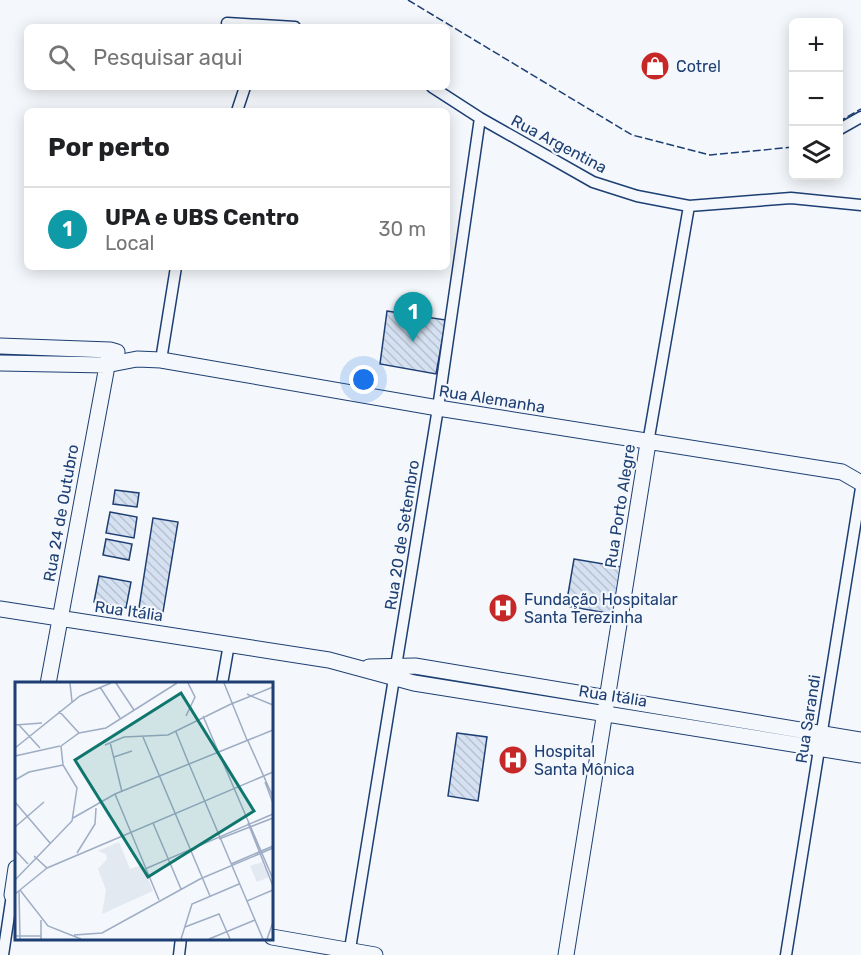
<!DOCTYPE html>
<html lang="pt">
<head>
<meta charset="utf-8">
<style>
  body { margin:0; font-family:Rubik,sans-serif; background:#f2f2f2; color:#202124 }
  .controls { position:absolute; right:18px; top:18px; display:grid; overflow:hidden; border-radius:9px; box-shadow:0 3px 15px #0003 }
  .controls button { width:54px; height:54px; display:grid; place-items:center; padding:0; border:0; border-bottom:2px solid #e0e0e0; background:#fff; color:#202124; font:30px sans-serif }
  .you { position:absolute; left:364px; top:380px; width:21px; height:21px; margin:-15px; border:4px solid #fff; border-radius:50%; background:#1a73e8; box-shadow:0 0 0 9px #1a73e833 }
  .badge { display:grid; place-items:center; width:39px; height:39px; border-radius:50%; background:#c62828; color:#fff; font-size:20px; font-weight:700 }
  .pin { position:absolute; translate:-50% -50px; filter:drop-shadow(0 2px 3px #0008) }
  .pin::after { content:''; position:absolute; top:32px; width:21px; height:18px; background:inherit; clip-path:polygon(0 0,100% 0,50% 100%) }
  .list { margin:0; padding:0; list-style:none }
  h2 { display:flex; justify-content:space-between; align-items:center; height:78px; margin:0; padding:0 24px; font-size:26px }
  h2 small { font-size:20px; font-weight:400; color:#757577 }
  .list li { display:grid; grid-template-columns:39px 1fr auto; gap:18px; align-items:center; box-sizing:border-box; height:84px; padding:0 24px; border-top:2px solid #e0e0e0 }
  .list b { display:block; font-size:22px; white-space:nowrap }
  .list p { margin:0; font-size:20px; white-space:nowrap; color:#757577 }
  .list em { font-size:20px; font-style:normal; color:#757577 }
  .icon { flex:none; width:33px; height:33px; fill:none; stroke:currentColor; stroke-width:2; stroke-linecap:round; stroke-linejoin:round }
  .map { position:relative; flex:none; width:861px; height:955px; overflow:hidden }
  .search { position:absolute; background:#fff; box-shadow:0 3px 15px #0003; left:24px; top:24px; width:426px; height:66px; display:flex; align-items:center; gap:15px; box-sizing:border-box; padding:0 21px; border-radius:9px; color:#757577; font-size:22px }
  .panel { position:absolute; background:#fff; box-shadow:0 3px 15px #0003; left:24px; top:108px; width:426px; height:162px; border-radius:9px }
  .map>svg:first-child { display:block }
  .building { fill:url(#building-back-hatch); stroke:#1d3f73; stroke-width:1.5 }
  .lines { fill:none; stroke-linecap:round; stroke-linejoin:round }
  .street-casing { stroke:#1d3f73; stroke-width:13 }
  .secondary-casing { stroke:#1d3f73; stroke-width:17 }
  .street { stroke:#f4f7fb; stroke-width:10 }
  .secondary { stroke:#f4f7fb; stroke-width:15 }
  .fence { stroke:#1d3f73; stroke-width:1.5; stroke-dasharray:8 3; stroke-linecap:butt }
  .labels { text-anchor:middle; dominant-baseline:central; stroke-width:4.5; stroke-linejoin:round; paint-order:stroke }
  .poi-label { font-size:16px; fill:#1d3f73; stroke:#f4f7fb; text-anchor:start }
  .street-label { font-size:16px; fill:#1d3f73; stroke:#f4f7fb }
  .inset-road { fill:none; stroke:#9eadc5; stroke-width:1.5 }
  .view { fill:#0f766e; fill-opacity:0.15; stroke:#0f766e; stroke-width:3 }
  .inset-edge { fill:none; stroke:#1d3f73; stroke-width:3 }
</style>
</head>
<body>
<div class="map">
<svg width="861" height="955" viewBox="0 0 861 955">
  <defs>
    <pattern id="building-back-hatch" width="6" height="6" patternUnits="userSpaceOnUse" patternTransform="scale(1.5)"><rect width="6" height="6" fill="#d5e0f0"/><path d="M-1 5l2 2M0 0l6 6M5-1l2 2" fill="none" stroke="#b6c1d1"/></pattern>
  </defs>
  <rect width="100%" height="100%" fill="#f4f7fb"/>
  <!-- building -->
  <path class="building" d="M387,311L446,320L436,374L380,364Z
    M115,490L139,493L137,507L113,504Z
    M110,512L137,517L134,538L106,533Z
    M153,518L178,522L163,612L139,608Z
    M106,539L132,544L129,560L103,555Z
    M574,559L622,567L613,614L566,606Z
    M99,576L131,582L126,608L94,602Z
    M457,733L487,737L478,801L448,796Z"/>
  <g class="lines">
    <!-- street casing -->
    <g class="street-casing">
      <path id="street" d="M227,23L295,27
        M432,87L480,118L593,182L637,196L689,206L791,198L861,205
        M237,111L245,87
        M838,130L861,117
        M161,360L176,267
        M648,443L689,206
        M222,684L229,644
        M3,955L12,895
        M179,955L181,938
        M349,955L438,408L480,118
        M786,955L861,488"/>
    </g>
    <!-- secondary casing -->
    <g class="secondary-casing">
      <path id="secondary" d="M0,346L110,350L117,352
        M0,363L106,365L137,359L161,360L438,408L842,472L861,483
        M0,609L329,660L414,683L861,755
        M369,667L415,666L861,740
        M48,684L110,350
        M16,868L12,895L16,896
        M272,937L375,955
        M566,955L648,443"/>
    </g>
    <!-- street -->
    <use href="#street" class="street"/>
    <!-- secondary -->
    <use href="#secondary" class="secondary"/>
    <!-- fence -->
    <path class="fence" d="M408,0L632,135L710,155L794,147
      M838,122L861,109"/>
  </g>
  <!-- icons -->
  <defs>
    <g id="shop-disc" transform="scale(1.5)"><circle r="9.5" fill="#c62828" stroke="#f4f7fb"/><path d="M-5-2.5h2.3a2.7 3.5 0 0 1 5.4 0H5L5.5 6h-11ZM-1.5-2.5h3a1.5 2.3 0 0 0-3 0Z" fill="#fff"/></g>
    <g id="hospital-disc" transform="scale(1.5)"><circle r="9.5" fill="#c62828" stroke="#f4f7fb"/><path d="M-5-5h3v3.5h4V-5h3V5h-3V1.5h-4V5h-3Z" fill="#fff"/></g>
  </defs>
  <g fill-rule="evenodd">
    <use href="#shop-disc" x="655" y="66"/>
    <use href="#hospital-disc" x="503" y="608"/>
    <use href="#hospital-disc" x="513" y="760"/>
  </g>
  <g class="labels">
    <!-- poi labels -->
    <g class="poi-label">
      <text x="676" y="66">Cotrel</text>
      <text x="524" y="599">Fundação Hospitalar<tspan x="524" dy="18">Santa Terezinha</tspan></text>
      <text x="534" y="751">Hospital<tspan x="534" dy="18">Santa Mônica</tspan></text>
    </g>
    <!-- street labels -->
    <g class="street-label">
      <text transform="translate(559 144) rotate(28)">Rua Argentina</text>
      <text transform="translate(492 399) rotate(9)">Rua Alemanha</text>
      <text transform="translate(620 506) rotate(-81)">Rua Porto Alegre</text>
      <text transform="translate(61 513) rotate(-80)">Rua 24 de Outubro</text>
      <text transform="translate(402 535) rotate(-81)">Rua 20 de Setembro</text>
      <text transform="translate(129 611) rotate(8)">Rua Itália</text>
      <text transform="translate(613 696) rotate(9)">Rua Itália</text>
      <text transform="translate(808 719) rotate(-81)">Rua Sarandi</text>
    </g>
  </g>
  <!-- overview -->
  <g transform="translate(15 682)">
    <rect width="258" height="258" fill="#f4f7fb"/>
    <path d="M104,160L115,187L127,183L138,209L87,232L91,208L83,187L92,177L91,172L83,169Z" fill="#e3e9f0"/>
    <path d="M247,180L254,195L242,200L235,184Z" fill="#e3e9f0"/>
    <path class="inset-road" d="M55,1L57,20M101,1L119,28M209,1L232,58M85,5L105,36M232,12L236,14L258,5M216,22L236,14L258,23M44,29L64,51M171,34L180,15L173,1M188,34L258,197M0,43L27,41M4,43L25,66M161,50L174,82M128,55L195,214M233,59L258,115M95,60L107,110M90,63L109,55L153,53L216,22M46,64L64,51L91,46L162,1M0,66L65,14L96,1M0,74L45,64M99,75L117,69M174,82L248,257M0,98L14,90L48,83M250,100L258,121M100,112L144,218M0,120L35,161M58,136L100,112L258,48M138,141L166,207M233,141L258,204M0,145L29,120M204,157L258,136M0,168L13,182M62,171L80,142L81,126M19,174L32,186L258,90M216,182L258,164M130,187L258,132M0,198L57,139L62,106L48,83L46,64M5,208L33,244L66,257M4,209L5,257M0,212L32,186M232,219L258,208M26,238V257M170,245L204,232L215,257M59,253L87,251L185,197L258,166M0,254H26M166,257L177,222L224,202M194,257L240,238M252,257L258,240"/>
    <path class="view" d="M166,11L239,129L133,195L60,78Z"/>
    <rect width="258" height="258" class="inset-edge"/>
  </g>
</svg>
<div class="controls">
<button>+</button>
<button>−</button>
<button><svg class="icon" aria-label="layers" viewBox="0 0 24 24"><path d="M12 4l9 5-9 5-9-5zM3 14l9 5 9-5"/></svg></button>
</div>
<div class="you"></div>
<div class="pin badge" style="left:413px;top:342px;background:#0f9aa8">1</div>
<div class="search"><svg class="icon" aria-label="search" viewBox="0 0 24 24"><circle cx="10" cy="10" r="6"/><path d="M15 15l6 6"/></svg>Pesquisar aqui</div>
<section class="panel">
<h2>Por perto<small></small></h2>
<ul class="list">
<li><span class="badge" style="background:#0f9aa8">1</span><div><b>UPA e UBS Centro</b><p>Local</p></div><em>30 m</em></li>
</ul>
</section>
</div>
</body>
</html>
